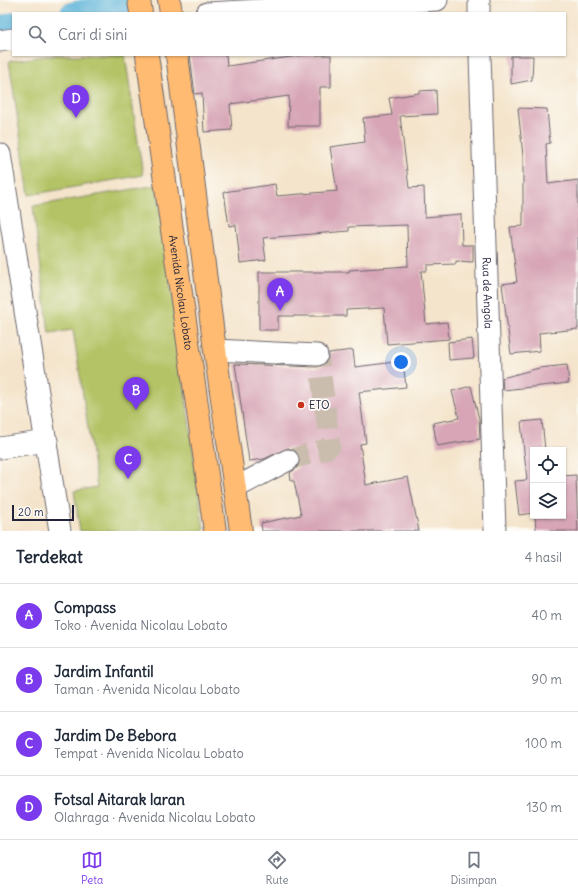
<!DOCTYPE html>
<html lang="id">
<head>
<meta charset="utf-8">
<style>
  body { margin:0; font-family:Delius,sans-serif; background:#f6f6f7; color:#1f2937 }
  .controls { position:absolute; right:12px; bottom:12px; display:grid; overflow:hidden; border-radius:0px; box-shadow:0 1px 3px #0004 }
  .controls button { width:36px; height:36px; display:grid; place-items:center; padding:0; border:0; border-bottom:1px solid #e0e1e3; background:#fff; color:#1f2937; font:20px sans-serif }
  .scale { position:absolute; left:12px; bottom:10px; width:62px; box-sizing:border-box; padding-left:4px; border:2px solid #22223b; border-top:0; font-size:11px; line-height:14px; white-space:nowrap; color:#22223b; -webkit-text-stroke:3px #fdfcf7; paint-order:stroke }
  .you { position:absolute; left:401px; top:362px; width:14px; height:14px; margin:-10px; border:3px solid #fff; border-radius:50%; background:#1a73e8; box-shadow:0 0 0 6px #1a73e833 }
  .badge { display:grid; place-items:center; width:26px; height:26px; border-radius:50%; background:#7c3aed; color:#fff; font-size:13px; font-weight:700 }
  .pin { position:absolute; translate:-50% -33px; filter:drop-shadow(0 1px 2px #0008) }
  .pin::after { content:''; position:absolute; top:21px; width:14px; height:12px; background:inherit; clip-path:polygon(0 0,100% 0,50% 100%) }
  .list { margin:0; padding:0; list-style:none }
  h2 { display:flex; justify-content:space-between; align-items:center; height:52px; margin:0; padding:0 16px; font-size:17px }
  h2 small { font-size:13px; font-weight:400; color:#747a83 }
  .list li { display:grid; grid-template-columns:26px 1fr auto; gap:12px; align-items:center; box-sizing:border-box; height:64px; padding:0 16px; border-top:1px solid #e0e1e3 }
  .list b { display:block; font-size:15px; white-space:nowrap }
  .list p { margin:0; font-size:13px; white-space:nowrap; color:#747a83 }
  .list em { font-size:13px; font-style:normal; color:#747a83 }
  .icon { flex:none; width:22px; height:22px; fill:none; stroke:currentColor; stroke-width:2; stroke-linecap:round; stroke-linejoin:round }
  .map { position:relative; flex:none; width:578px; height:531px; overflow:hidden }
  .search { position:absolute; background:#fff; box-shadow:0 1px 3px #0004; left:12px; right:12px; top:12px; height:44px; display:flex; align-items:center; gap:10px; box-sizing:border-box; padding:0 14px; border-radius:0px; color:#747a83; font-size:15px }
  .sheet { height:308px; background:#fff }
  nav { display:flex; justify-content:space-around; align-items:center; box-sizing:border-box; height:56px; border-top:1px solid #e0e1e3; background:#fff; font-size:11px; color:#747a83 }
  nav a { display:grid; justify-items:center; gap:2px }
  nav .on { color:#7c3aed }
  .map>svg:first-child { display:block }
  .green { fill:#b4c365; stroke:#6b7250 }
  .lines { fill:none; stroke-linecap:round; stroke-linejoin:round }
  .canal { stroke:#5bb3d8; stroke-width:22 }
  .building { fill:#d7a5b6 }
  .minor-tunnel { stroke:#cabdae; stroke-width:21; stroke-dasharray:21 10; stroke-linecap:butt }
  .minor-casing { stroke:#6c666d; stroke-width:23 }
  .major-casing { stroke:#6c666d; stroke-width:24 }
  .minor { stroke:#fff; stroke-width:21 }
  .major { stroke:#ffbb71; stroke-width:22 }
  .poi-dot { fill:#c8321e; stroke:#fdfcf7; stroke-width:1.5 }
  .labels { text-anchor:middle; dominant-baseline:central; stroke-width:3.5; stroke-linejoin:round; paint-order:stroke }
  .street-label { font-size:11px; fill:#22223b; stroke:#fdfcf7 }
  .poi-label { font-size:11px; fill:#22223b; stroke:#fdfcf7; text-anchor:start }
</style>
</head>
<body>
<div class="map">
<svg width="578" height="531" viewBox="0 0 578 531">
  <rect width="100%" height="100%" fill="#fdfcf7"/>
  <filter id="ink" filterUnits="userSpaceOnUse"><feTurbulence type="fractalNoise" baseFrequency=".025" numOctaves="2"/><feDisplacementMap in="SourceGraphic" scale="8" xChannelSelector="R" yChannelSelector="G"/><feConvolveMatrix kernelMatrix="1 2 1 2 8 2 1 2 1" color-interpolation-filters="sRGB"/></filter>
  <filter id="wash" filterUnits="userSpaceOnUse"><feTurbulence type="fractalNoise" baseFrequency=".012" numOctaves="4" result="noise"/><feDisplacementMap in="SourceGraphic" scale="16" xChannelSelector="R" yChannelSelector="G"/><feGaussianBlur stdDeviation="0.9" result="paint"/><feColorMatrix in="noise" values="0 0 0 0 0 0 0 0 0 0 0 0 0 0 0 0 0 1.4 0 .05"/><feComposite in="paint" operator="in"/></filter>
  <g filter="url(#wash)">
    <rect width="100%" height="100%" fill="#f4e4cb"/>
    <!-- green -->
    <path class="green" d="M54,55H125L143,175L29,195L9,61Z
      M157,185L204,531H80L74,491L97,487L73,330L49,333L33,206Z"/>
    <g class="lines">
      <!-- canal -->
      <path class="canal" d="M71,13L136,0
        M0,27L13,23"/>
    </g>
    <g id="blocks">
      <!-- building -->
      <path class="building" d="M190,55H226L227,66L305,55H331V87H320V126H288L289,96L230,104L232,130L204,132L202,93L195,94Z
        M511,56H533L532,80L511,84Z
        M436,90L437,114L400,116L409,188L424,187L425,217L461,214L462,245H473V262L456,261V264L427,265V271H421L426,324L447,322L449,339L387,344L384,308L346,310V316H278V330H259V272H349V270L408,266L407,225L349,227V231L263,238L266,260L240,263L236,225L229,226L224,192L275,184L277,196L337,191L330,147L365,142L363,118L392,115L389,98L419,93V91Z
        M518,108L547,109L550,143L546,144L548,184L578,180V329L539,333L540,351L511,354L502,284L517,282L510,227L523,226V156Z
        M472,339L474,358L449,360L448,342Z
        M353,350L355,367L403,361L406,387L359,392L366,443L360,444L366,485L408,477L419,531H262L261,523L301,515L294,481H291L290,473L298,467L300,460L299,455L295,450L288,448L264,459L249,461L235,364L317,367L322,366L327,362L329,353Z
        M567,365L569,383L503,390L502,378L539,368Z
        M471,386L479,419L480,439L437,446L433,423L459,418L452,391Z
        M542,420L545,450H533V513L519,515L515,481L527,480L521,422Z
        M576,475L578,531H536L535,516H563V476Z"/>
    </g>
  </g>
  <g filter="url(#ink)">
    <use href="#blocks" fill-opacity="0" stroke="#6c666d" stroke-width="1"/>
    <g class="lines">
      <!-- minor-tunnel -->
      <path class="minor-tunnel" d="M288,460L326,449L330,446L319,360L317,355"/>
      <!-- minor casing -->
      <g class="minor-casing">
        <g id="minor">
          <path d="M479,0V13"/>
          <path d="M207,13L437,0"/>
          <path d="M0,41L13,39"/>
          <path id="s1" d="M480,55L495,531"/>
          <path d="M0,154L60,531"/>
          <path d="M215,350L317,355"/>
          <path d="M0,448L47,441"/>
          <path d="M235,488L288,460"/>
        </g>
      </g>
      <!-- major casing -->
      <g class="major-casing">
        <g id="major">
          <path d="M139,0L141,13"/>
          <path d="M169,0L171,13"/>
          <path id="s2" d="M147,55L215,531"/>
          <path d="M177,55L215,350L241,531"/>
        </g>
      </g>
      <!-- minor -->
      <use href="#minor" class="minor"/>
      <!-- major -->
      <use href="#major" class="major"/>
    </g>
  </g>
  <!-- markers -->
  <circle class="poi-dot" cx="301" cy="405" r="4"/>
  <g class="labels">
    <!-- street labels -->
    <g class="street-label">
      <text stroke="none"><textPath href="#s2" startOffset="240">Avenida Nicolau Lobato</textPath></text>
      <text stroke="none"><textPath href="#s1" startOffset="238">Rua de Angola</textPath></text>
    </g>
    <!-- poi labels -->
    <g class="poi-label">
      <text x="309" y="405">ETO</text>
    </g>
  </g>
</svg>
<div class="controls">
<button><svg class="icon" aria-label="locate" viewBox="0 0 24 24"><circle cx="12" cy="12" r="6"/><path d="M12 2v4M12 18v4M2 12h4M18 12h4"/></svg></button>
<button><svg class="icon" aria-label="layers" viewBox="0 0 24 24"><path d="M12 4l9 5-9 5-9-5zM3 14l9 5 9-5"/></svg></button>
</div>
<div class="scale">20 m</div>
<div class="you"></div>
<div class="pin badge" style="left:280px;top:311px">A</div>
<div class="pin badge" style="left:136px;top:410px">B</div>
<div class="pin badge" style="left:128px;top:479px">C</div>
<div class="pin badge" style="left:76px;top:118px">D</div>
<div class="search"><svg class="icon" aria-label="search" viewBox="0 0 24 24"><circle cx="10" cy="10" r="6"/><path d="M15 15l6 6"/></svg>Cari di sini</div>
</div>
<section class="sheet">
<h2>Terdekat<small>4 hasil</small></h2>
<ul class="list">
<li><span class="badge">A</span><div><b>Compass</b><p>Toko · Avenida Nicolau Lobato</p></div><em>40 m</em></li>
<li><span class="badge">B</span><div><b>Jardim Infantil</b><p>Taman · Avenida Nicolau Lobato</p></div><em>90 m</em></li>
<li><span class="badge">C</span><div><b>Jardim De Bebora</b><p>Tempat · Avenida Nicolau Lobato</p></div><em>100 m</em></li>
<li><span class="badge">D</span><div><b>Fotsal Aitarak laran</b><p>Olahraga · Avenida Nicolau Lobato</p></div><em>130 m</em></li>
</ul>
</section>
<nav>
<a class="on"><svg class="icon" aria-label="map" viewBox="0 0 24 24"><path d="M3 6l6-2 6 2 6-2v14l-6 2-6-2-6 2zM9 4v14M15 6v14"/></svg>Peta</a>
<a><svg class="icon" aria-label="directions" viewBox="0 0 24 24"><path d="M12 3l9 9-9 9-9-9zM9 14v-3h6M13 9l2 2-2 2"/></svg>Rute</a>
<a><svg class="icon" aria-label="saved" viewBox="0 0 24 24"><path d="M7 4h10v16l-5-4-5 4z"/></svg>Disimpan</a>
</nav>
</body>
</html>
